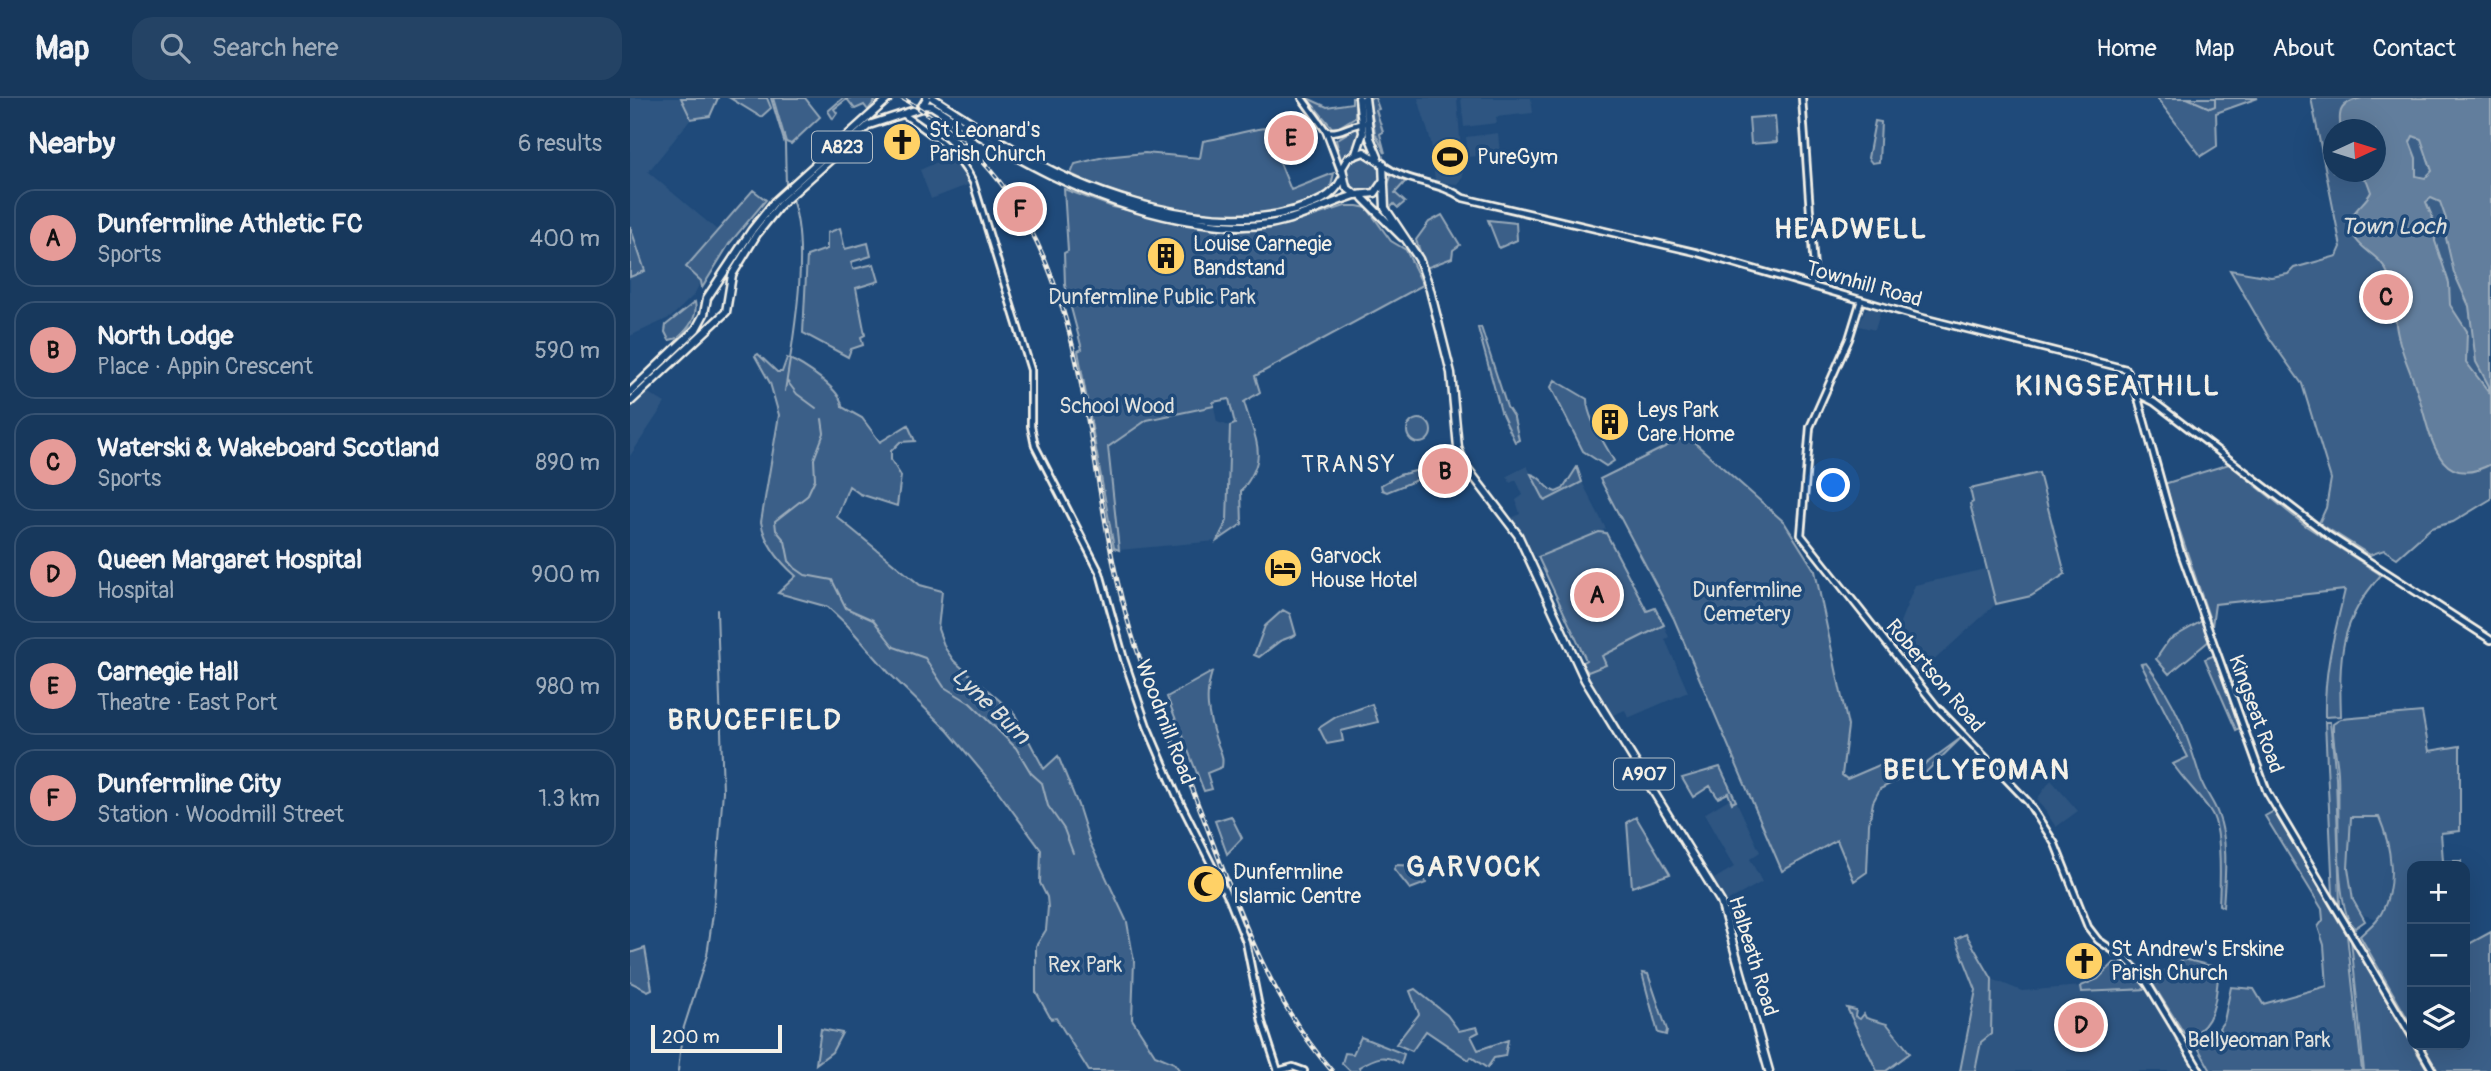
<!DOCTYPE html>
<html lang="en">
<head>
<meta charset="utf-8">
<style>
  body { margin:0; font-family:Pangolin,sans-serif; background:#244365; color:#f1f3f6 }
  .controls { position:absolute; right:21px; bottom:21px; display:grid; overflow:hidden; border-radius:14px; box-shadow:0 7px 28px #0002 }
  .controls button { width:63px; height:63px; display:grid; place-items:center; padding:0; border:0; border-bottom:2px solid #365272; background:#17385c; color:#f1f3f6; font:35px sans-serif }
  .compass { position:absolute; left:1693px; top:21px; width:63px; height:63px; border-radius:50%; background:#17385c; box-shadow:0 7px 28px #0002; rotate:86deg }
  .scale { position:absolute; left:21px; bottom:18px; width:131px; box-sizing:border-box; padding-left:7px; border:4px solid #f4f1e8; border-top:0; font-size:19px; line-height:24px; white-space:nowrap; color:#f4f1e8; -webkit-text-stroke:5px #1f4a7a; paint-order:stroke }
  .you { position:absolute; left:1204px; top:388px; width:24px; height:24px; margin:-18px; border:5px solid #fff; border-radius:50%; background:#1a73e8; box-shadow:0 0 0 10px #1a73e833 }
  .badge { display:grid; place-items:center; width:46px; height:46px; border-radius:50%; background:#e69b98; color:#111; font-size:23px; font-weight:700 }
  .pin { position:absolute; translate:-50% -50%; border:4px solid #fff; box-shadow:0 2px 7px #0006 }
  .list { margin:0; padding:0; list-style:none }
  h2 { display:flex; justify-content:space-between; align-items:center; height:91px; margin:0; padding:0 28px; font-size:30px }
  h2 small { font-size:23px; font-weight:400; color:#9eacbb }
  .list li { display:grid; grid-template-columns:46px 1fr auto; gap:21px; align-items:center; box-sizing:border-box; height:98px; margin:0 14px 14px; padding:0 14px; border:2px solid #365272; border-radius:21px }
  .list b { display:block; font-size:26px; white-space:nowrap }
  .list p { margin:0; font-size:23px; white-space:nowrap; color:#9eacbb }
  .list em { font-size:23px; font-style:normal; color:#9eacbb }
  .icon { flex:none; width:38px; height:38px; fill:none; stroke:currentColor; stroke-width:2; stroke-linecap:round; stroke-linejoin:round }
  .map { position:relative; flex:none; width:1861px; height:973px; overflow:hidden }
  header { display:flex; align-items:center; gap:42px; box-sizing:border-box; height:98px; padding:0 35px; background:#17385c; border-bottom:2px solid #365272 }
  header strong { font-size:33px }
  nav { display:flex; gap:38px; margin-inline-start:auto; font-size:24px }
  .search { width:490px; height:63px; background:#244365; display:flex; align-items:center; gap:18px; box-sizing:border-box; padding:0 24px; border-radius:21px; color:#9eacbb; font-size:26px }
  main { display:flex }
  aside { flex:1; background:#17385c }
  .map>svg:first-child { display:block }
  .built { fill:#2d5581 }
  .green { fill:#3a5f88; stroke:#97a8b8; stroke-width:2; fill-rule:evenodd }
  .water { fill:#627e9d; stroke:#9cacbb; stroke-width:2; fill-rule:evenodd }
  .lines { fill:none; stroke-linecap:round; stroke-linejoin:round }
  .stream { stroke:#9cacbb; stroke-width:2 }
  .tertiary-casing { stroke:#f4f1e8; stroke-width:10 }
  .primary-casing { stroke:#f4f1e8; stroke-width:11 }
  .tertiary { stroke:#1f4a7a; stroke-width:4.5 }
  .primary { stroke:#1f4a7a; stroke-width:6 }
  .rail-casing { stroke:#f4f1e8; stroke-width:4.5 }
  .rail { stroke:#1f4a7a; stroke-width:2; stroke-dasharray:5; stroke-linecap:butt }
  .labels { text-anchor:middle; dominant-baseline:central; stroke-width:7; stroke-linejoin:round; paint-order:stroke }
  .shield { fill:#1f4a7a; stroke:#b4bfc7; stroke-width:2 }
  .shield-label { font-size:19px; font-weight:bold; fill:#f4f1e8 }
  .poi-label { font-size:21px; fill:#f4f1e8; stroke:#1f4a7a; text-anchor:start }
  .street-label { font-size:21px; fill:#f4f1e8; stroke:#1f4a7a }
  .park-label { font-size:21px; fill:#e1e2de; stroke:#1f4a7a }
  .water-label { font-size:23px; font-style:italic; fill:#dee0dd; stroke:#1f4a7a }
  .neighbourhood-label { font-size:23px; letter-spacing:2px; fill:#f4f1e8; stroke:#1f4a7a }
  .district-label { font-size:28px; font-weight:bold; letter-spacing:2px; fill:#f4f1e8; stroke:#1f4a7a }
</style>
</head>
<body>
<header>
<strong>Map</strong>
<div class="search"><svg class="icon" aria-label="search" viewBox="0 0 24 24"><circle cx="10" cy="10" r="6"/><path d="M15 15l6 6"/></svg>Search here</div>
<nav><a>Home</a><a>Map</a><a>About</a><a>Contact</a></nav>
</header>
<main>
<aside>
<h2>Nearby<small>6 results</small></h2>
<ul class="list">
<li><span class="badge">A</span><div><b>Dunfermline Athletic FC</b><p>Sports</p></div><em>400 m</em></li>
<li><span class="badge">B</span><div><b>North Lodge</b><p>Place · Appin Crescent</p></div><em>590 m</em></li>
<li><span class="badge">C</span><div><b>Waterski &amp; Wakeboard Scotland</b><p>Sports</p></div><em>890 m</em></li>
<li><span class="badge">D</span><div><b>Queen Margaret Hospital</b><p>Hospital</p></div><em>900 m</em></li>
<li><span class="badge">E</span><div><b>Carnegie Hall</b><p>Theatre · East Port</p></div><em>980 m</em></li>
<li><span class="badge">F</span><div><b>Dunfermline City</b><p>Station · Woodmill Street</p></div><em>1.3 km</em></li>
</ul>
</aside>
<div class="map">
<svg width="1861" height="973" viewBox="0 0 1861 973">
  <rect width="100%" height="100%" fill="#1f4a7a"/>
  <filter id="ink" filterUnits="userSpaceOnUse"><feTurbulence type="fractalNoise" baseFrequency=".0143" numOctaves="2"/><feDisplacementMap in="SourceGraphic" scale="14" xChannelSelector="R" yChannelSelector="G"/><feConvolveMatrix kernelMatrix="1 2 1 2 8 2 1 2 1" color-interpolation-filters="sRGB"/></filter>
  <g filter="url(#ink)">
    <!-- built -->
    <path class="built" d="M0,0H51L61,21L18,74L87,132L56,169L71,183L64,197L41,219L0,238Z
      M788,0H827L833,78L828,86L805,84L801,44Z
      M831,0H901L903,15L866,19L867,25L834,29Z
      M868,35L870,56L838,59L836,39Z
      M322,57L340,86L301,101L290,72Z
      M1241,209L1251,212L1245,232L1229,228L1235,212Z
      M15,293L35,305L0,358V312Z
      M584,308L587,324L600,328L597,423L587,443L489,452L478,349L517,322Z
      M897,368L915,403L952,384L976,431L906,460L882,420L890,416L886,402L893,397L886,382L880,385L877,378Z
      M1355,471L1366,506L1289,576L1262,544L1285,487Z
      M1034,527L1039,539L1035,541L1058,594L998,620L995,612L983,617L956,575L976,567L972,558Z
      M1421,682L1448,713L1426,729L1407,701Z
      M1104,698L1130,754L1120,761L1132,784L1096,804L1084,781L1104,769L1074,716Z
      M1721,719H1749L1761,750L1758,799L1747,821L1733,817L1722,797L1718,770Z
      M1362,881L1392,893L1451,888L1452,894L1517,891L1564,973H1345L1351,944L1361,936Z"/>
    <!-- green -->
    <path class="green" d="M51,0H88L80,18L61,21Z
      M100,0H137L141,10L131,19Z
      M143,0H175L190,19L161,46L156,44Z
      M213,0H247L238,12L234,7L225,11L217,1L204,11L207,15L203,21L198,13Z
      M677,0L697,9L722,5V0H725V19L704,32Z
      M739,0H745L749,11L746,12L753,34L750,36L755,55L745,35Z
      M1527,0H1628L1586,15L1587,48L1571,58Z
      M1681,0H1861V401L1823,424L1801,430L1767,460L1754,452L1740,457L1689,425L1696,410L1701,381L1672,286L1638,238L1600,172L1641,179L1658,176L1664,170L1707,158L1711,149ZM1703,32H1745V74H1703Z
      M1145,18L1147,44L1121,46L1119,20Z
      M1245,23L1251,24L1249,64L1242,65L1238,60Z
      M636,30L661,92L704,75L700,92C645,142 499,107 441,76L445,66L474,59L515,55L570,60L573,43C595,40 614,32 636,30Z
      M726,30L729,33V45L711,62L706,42Z
      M715 77a18 18 0 1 1 36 0a18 18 0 1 1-36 0Z
      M762,76L775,84L765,95L775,104L768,110L764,106L759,111L756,92Z
      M434,91L483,109L604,134L659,126L715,108H727L737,110L761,143L776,152L793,187L625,278L630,294L614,304C625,343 640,358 611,393L612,426L587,443L597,423L600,328L605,326L599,301L583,304L584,308L517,322L478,349L489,452L484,450L448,253L452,251L435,187L434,155L438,153Z
      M123,92L136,102L99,146L72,190L71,183L56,169Z
      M812,117L830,147L823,152L822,160L796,170L786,142L799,124Z
      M858,122L886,125L887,142L869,150Z
      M0,128L15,173L0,179Z
      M210,130L215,151L238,145L241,158L221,164L223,171L244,166L249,183L226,190L235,237L231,239L233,247L221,251L218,259L173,235L177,158L197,151V135Z
      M65,204C68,219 59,230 48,240L39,242L35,234L36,227Z
      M851,229L877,309L884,320L889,342L885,344L871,314L848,230Z
      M128,256L147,274H152L157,260C172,266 213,292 212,309L232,320L250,344L278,327L285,343L270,344L261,353V362L271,378L267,408L230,396L219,388L207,419L290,487L312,493L308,531L315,550L324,563L384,615L414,671L428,658L448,707L460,745L497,824L504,863L502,921L525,957L544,965L550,973H459L426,920L421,921L406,894V848L416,832L418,809L417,799L410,785L411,752L365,689L318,633L260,576L218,528L198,509L148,495L166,478C150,464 135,446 131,424L149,317L140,285L125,258Z
      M925,282L957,301C957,321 975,345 984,363L976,368L953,353L921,289Z
      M777 333a12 12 0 1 1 24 0a12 12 0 1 1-24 0Z
      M1057,338L1154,424L1185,473L1218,628L1212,677L1217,681L1261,662L1290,670L1331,640L1291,679L1279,676L1250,691L1243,704L1239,726L1237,774L1224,783L1207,742L1152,773L1044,521L970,381Z
      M1599,366L1676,428L1751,477C1709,524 1709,558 1711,618L1695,619C1694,571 1704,538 1715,492L1585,506L1582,528L1534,386Z
      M801,369L806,371L811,382L796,384L794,379L757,394L752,392L751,387L769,377Z
      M947,369L952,384L915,403L901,376C912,378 915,391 926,394L933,391Z
      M1409,375L1435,476L1401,498L1366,506L1340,406L1343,404L1340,391Z
      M969,434L976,435L1017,513L1025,510L1034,527L972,558L976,567L958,574L951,565L956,562L908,459Z
      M653,512L660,516L666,537L650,543L629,559L624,557L635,528Z
      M1572,523L1579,543L1539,576L1526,561L1539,542Z
      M1585,557L1613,628L1606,632L1575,561Z
      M1516,565C1546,604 1557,636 1571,682C1575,694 1584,704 1588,716C1599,745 1595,778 1593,809L1589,807C1590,786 1592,730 1581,714C1570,697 1554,683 1543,666L1558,659L1511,566Z
      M582,574C574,599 578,618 586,642C590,654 594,657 592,669L577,675L582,691L574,693L537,599Z
      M742,606L748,624L711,633L713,643L697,646L689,630L706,619Z
      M1792,614L1799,653L1830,648V733L1811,735L1813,763H1831V768H1782V922L1779,923L1730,838C1737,831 1748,823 1752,814C1767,785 1761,747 1749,719H1721L1718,770L1723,802L1735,823L1725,830C1703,815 1710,703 1708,675C1707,658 1702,643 1703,626L1711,621Z
      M1695,624H1700L1706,679L1710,807L1703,796Z
      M1090,669L1106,703L1102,705L1098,695L1088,700L1080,688L1063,699L1052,680Z
      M1644,713L1717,837L1732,973H1581L1566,946L1591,934L1589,930L1594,923L1601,889L1624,891L1633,906L1697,888L1694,847L1688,829L1693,822L1692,811L1635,718Z
      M601,718L612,740L597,756L585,723Z
      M1006,719L1040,776L1002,789L997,724Z
      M766,767L789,768L796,785L780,791L764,771Z
      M1861,834V973H1806L1791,947H1835V894H1838L1835,848Z
      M1336,836L1362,881L1361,936L1351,944L1345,973H1330L1346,892L1326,841Z
      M1721,842L1798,973H1734Z
      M15,850L22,891L18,893L0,884V855Z
      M1554,861L1589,870C1586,895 1587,925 1562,937L1554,935L1520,882Z
      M1484,865H1493L1517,891L1452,894L1451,888L1468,881Z
      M1012,875L1018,876L1037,932L1036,937L1028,935Z
      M785,891L817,917L829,933L847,929L849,934L841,938L848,952L878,942L875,958L864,960L857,970L841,959L839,962L796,933L782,953L766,946L789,916L780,893Z
      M1217,910L1226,912L1225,918L1230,921L1234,916L1236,920L1257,926L1280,955L1256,973H1247Z
      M191,931L212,935L202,954L186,966Z
      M731,939L774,956L771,966C755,955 746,959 729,969L731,973H720L712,965L715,955L723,956Z"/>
    <!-- water -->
    <path class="water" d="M1732,0H1861V366C1804,397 1800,329 1787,293C1780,271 1769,251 1766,227C1764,210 1764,191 1757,174C1750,156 1725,151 1721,130C1718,113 1735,107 1741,94L1737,83L1725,74H1745V32L1711,31C1707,12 1712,4 1732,0ZM1783,38L1791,41L1802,73L1795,80L1786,78V60L1780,44ZM1801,100L1810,104L1816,121V140L1824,175L1839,208L1846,264L1859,288V294L1836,264L1837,233L1820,207L1819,185L1805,143L1806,128L1796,104Z"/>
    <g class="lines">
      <!-- stream -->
      <path class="stream" d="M141,0L155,46L156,88
        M1557,0L1580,10L1585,8V0
        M157,283L167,296L186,310
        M155,293C163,242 181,147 161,99
        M192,321L194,335L184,361L185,381L177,398L145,423L146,432L155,443L159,463L165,470L175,477L202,482L216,510L243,522L264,549L295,560L314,589L340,605L386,650L401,675L412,685L418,708L434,731L443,755
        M48,973L52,935L77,857L83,816L93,693L87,512"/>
      <!-- tertiary casing -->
      <g class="tertiary-casing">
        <path id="tertiary" d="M672,0L696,33L711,73
          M1172,0L1184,171L1181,186
          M273,16C301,35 328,53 343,84L401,272V328L405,348L470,475L494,561L517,628L547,698L599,801L616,844L632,924L648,973
          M696,33C711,37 722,24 738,25
          M753,67C779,86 809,83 833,100L1065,154L1289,219L1496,271L1503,282L1550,452L1637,694L1782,938
          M1231,202L1219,241L1180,329L1171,437L1307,609L1398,704L1425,746L1458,829L1468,842L1496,861L1514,880L1570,973
          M1506,295L1524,304L1698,437L1861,542
          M1788,947L1803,973
          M648,973L663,969L674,973"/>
      </g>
      <!-- primary casing -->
      <g class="primary-casing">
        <path id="primary" d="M303,0C333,19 363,39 393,57C466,100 582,137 665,112C684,106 703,100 712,81
          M735,0L740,40L748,59
          M294,7L302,8C380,58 457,103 549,121C579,126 608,131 639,126C669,121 697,106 725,97
          M726,56L733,35L729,0
          M754,82L745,95L726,97L716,89L712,70L718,60L734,54L753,66L755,110L789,161L799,188L821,275L828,350L834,366L888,437L955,582L1091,804L1139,973
          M733,100L772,139
          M0,294L66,231L74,216L77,200L122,132L145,103L259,0
          M0,304L96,214L102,177L127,136L150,107L239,27L291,10L297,0"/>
      </g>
      <!-- tertiary -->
      <use href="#tertiary" class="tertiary"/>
      <!-- primary -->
      <use href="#primary" class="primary"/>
      <!-- rail casing -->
      <g class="rail-casing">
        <path id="rail" d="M272,0C469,113 443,327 496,517C513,578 541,637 564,696C602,792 633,894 702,973"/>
      </g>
      <!-- rail -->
      <use href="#rail" class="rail"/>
    </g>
  </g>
  <!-- icons -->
  <defs>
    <g id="church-disc" transform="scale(2.0125)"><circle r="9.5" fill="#ffd166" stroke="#1f4a7a"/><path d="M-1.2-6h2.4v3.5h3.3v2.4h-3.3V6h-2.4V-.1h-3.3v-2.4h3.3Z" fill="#111"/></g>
    <g id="stadium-disc" transform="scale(2.0125)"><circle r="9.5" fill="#ffd166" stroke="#1f4a7a"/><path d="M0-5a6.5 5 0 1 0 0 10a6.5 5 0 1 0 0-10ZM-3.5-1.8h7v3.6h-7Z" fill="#111"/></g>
    <g id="building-disc" transform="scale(2.0125)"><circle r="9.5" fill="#ffd166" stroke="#1f4a7a"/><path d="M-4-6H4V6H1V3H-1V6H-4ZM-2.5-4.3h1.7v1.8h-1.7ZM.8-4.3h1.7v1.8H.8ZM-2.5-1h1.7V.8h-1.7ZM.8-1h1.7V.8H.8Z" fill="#111"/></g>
    <g id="hotel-disc" transform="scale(2.0125)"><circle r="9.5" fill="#ffd166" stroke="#1f4a7a"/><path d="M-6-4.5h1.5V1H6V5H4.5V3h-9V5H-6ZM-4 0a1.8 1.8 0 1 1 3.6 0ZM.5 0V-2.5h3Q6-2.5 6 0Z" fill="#111"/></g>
    <g id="mosque-disc" transform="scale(2.0125)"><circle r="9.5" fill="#ffd166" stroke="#1f4a7a"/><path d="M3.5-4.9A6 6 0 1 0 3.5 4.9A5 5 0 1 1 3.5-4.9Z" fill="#111"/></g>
  </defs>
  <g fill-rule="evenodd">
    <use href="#church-disc" x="272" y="44"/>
    <use href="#stadium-disc" x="820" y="59"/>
    <use href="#building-disc" x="536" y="158"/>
    <use href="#building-disc" x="980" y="324"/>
    <use href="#hotel-disc" x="653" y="470"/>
    <use href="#mosque-disc" x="576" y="786"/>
    <use href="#church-disc" x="1454" y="863"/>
  </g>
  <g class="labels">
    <!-- shield labels -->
    <g class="shield">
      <rect x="182" y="33.5" width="60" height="31" rx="5"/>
      <rect x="984" y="660.5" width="60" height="31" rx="5"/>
    </g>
    <g class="shield-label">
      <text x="212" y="49">A823</text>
      <text x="1014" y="676">A907</text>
    </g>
    <!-- poi labels -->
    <g class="poi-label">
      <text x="299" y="32">St Leonard's<tspan x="299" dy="24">Parish Church</tspan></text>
      <text x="847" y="59">PureGym</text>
      <text x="563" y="146">Louise Carnegie<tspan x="563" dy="24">Bandstand</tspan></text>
      <text x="1007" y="312">Leys Park<tspan x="1007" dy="24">Care Home</tspan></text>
      <text x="680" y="458">Garvock<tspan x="680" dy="24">House Hotel</tspan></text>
      <text x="603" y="774">Dunfermline<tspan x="603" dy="24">Islamic Centre</tspan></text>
      <text x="1481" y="851">St Andrew's Erskine<tspan x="1481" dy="24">Parish Church</tspan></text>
    </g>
    <!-- street labels -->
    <g class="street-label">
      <text transform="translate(1234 186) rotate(16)">Townhill Road</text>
      <text transform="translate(1305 578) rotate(50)">Robertson Road</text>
      <text transform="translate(1626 616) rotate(70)">Kingseat Road</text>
      <text transform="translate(535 624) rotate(69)">Woodmill Road</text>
      <text transform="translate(1123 858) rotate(73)">Halbeath Road</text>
    </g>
    <!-- park labels -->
    <g class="park-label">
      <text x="522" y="199">Dunfermline Public Park</text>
      <text x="487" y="308">School Wood</text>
      <text x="1117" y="492">Dunfermline<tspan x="1117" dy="24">Cemetery</tspan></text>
      <text x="455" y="867">Rex Park</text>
      <text x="1629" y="942">Bellyeoman Park</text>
    </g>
    <!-- water labels -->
    <g class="water-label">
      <text x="1763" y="128">Town Loch</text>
      <text transform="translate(361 608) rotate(44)">Lyne Burn</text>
    </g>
    <!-- neighbourhood labels -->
    <g class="neighbourhood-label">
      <text x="719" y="366">TRANSY</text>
    </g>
    <!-- district labels -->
    <g class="district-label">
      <text x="1221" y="131">HEADWELL</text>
      <text x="1488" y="288">KINGSEATHILL</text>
      <text x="125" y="622">BRUCEFIELD</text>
      <text x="1347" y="672">BELLYEOMAN</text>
      <text x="844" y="769">GARVOCK</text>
    </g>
  </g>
</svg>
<div class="controls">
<button>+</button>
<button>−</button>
<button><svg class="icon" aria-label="layers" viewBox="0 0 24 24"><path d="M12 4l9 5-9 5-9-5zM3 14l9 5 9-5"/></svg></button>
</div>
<svg class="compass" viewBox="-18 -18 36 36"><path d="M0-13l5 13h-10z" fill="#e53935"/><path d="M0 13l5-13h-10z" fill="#9eacbb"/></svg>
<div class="scale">200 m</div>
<div class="you"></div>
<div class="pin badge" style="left:967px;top:497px">A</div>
<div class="pin badge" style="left:815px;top:373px">B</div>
<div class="pin badge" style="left:1756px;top:199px">C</div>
<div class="pin badge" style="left:1451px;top:927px">D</div>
<div class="pin badge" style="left:661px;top:40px">E</div>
<div class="pin badge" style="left:390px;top:111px">F</div>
</div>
</main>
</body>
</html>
